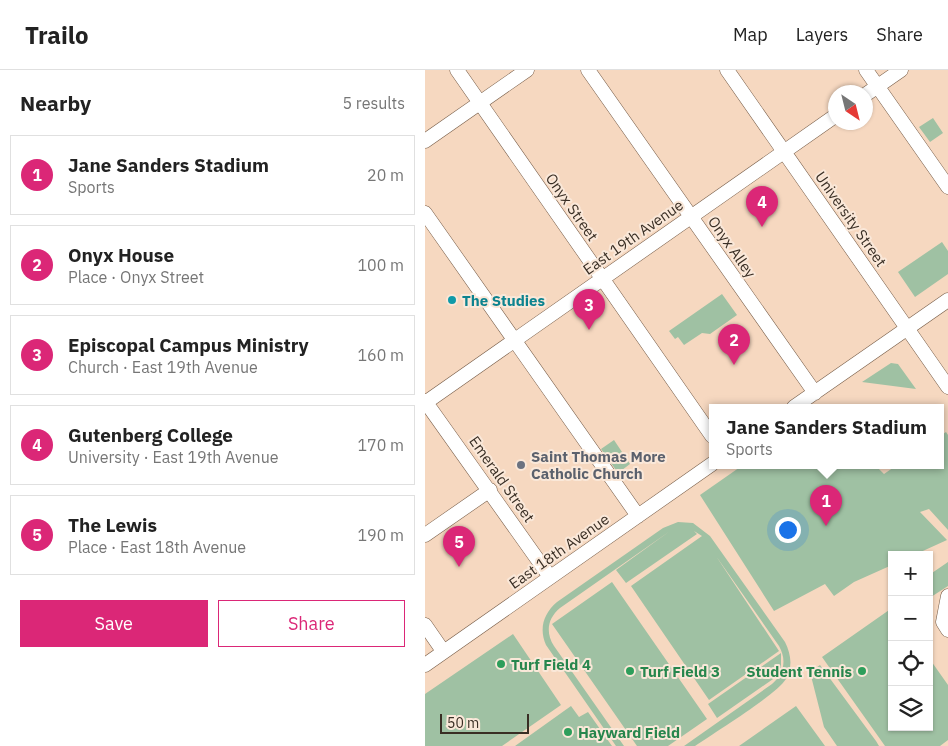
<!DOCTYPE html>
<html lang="en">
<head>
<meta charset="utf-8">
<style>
  body { margin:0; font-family:"IBM Plex Sans",sans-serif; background:#f2f2f2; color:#222 }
  .controls { position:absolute; right:15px; bottom:15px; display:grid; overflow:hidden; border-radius:0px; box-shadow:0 1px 4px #0004 }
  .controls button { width:45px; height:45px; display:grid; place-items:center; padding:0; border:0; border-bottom:1px solid #e0e0e0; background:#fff; color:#222; font:25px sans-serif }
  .compass { position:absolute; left:403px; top:15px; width:45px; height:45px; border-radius:50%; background:#fff; box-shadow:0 1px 4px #0004; rotate:145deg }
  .scale { position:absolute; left:15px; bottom:12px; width:89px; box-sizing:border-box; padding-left:5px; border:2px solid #392e24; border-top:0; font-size:14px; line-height:18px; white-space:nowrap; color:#392e24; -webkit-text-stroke:4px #fae8d9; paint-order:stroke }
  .you { position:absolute; left:362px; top:459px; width:18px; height:18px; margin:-12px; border:4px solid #fff; border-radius:50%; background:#1a73e8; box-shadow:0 0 0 8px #1a73e833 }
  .badge { display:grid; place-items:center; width:32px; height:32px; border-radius:50%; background:#db2777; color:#fff; font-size:16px; font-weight:700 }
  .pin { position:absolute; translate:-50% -41px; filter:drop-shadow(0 1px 2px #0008) }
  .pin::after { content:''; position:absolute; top:26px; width:18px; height:15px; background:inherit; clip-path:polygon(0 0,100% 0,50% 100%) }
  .popup { position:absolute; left:284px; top:334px; width:235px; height:65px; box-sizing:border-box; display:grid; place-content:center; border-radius:0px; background:#fff; filter:drop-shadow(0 1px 4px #0005); font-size:16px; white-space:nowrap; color:#767676 }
  .popup b { font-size:19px; color:#222 }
  .popup::after { content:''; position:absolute; left:50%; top:100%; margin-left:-10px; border:10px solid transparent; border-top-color:#fff }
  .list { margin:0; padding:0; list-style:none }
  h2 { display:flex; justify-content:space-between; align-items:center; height:65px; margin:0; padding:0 20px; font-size:21px }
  h2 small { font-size:16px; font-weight:400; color:#767676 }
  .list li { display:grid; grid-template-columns:32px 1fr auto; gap:15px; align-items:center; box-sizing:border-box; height:80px; margin:0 10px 10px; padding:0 10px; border:1px solid #e0e0e0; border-radius:0px }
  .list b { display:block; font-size:19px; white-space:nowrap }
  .list p { margin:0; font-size:16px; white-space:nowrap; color:#767676 }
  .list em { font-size:16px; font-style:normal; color:#767676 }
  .actions { display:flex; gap:10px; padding:15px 20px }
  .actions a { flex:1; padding:11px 0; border:1px solid #db2777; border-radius:0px; text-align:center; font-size:18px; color:#db2777 }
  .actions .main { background:#db2777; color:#fff }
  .icon { flex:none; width:28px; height:28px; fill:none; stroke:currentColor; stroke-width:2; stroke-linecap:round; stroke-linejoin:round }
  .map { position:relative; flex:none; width:523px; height:676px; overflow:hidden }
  header { display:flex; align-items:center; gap:30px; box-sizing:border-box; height:70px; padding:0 25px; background:#fff; border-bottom:1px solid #e0e0e0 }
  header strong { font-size:24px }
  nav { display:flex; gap:28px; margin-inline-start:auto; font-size:18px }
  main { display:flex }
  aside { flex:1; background:#fff }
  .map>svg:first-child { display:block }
  .green { fill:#9fc1a3 }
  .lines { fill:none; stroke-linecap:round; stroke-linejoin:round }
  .minor-casing { stroke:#775d48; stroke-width:15 }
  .minor { stroke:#fff; stroke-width:14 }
  .culture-dot { fill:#0f9aa8; stroke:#fae8d9; stroke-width:2 }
  .worship-dot { fill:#6b7280; stroke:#fae8d9; stroke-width:2 }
  .leisure-dot { fill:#2e9e5b; stroke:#fae8d9; stroke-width:2 }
  .labels { text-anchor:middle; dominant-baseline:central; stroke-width:4; stroke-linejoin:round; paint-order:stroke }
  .street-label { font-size:15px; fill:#392e24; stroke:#fae8d9 }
  .culture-label { font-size:15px; font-weight:bold; fill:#0d838f; stroke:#fae8d9; text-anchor:start }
  .worship-label { font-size:15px; font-weight:bold; fill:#5b616d; stroke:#fae8d9; text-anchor:start }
  .leisure-label { font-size:15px; font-weight:bold; fill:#27864d; stroke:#fae8d9; text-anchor:start }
</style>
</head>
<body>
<header>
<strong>Trailo</strong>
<nav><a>Map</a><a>Layers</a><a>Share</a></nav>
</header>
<main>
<aside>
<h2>Nearby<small>5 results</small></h2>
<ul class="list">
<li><span class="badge">1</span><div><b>Jane Sanders Stadium</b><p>Sports</p></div><em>20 m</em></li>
<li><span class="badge">2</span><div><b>Onyx House</b><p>Place · Onyx Street</p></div><em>100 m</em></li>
<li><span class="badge">3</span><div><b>Episcopal Campus Ministry</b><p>Church · East 19th Avenue</p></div><em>160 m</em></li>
<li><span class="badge">4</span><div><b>Gutenberg College</b><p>University · East 19th Avenue</p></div><em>170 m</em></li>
<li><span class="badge">5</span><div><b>The Lewis</b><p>Place · East 18th Avenue</p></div><em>190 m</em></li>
</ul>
<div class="actions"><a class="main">Save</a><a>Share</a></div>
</aside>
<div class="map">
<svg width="523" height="676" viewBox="0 0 523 676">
  <rect width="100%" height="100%" fill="#f6d8c0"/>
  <!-- green -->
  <path class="green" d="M508,48L518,63L505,72L494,57Z
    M517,172L523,181V204L490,227L473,202Z
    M297,224L312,245L285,264L277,263L259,275L253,267L250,269L244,261Z
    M466,293L473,294L491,319L437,312Z
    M521,362L523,365V460L504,439L495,442L522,470L489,485H467V495L429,512L409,526L400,514L349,541L275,425L318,395H450L459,404L472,395H515V366Z
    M189,370L205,394L193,403L176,379Z
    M253,452L268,453L285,466L360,572C366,584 368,597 361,609C351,625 289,663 270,676H259L347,614C359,604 362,590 354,576L291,486L354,581L284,630L206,516L277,466L269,461L272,464L201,513L191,500L245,461L135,538C123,548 120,562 129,576L199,676H191L121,575C114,559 118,544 132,532L238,458Z
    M523,492V516L506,527L504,526V505Z
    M187,512L282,649L243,676H212L127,554Z
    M467,538V657H504V588L523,615V670L515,676H460L397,587Z
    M88,564L136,635L77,676H0V624Z
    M356,583V599L351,607L292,648L283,634Z
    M395,595L451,671L454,676H412L399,657L385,602Z
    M146,636L154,647L163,642L187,676H90Z
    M371,636L400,676H314Z"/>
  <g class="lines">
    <!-- minor casing -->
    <g class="minor-casing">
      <path id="minor" d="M32,0L287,366
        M163,0L390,323
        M302,0L523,317
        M441,0L523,117
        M440,25L476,0
        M0,71L102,0
        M0,143L213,446
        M0,331L125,507
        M0,333L410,46
        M369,337L523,230
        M0,465L65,420
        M523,526L518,552L523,560
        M0,555L18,581
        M0,595L287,394"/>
    </g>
    <!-- minor -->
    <use href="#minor" class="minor"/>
  </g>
  <!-- markers -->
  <circle class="culture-dot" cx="27" cy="230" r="5"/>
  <circle class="worship-dot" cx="96" cy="395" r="5"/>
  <g class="leisure-dot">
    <circle cx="76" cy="594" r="5"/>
    <circle cx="205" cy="601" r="5"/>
    <circle cx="437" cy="601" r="5"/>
    <circle cx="143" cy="662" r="5"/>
  </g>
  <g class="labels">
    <!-- street labels -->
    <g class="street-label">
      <text transform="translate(147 137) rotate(55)">Onyx Street</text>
      <text transform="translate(426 149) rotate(55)">University Street</text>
      <text transform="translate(208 167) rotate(-35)">East 19th Avenue</text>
      <text transform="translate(307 177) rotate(55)">Onyx Alley</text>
      <text transform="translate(77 409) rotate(55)">Emerald Street</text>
      <text transform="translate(134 481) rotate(-35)">East 18th Avenue</text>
    </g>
    <!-- culture labels -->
    <g class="culture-label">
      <text x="37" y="230">The Studies</text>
    </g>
    <!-- worship labels -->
    <g class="worship-label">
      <text x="106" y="386">Saint Thomas More<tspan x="106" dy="17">Catholic Church</tspan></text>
    </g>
    <!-- leisure labels -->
    <g class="leisure-label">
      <text x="86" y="594">Turf Field 4</text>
      <text x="215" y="601">Turf Field 3</text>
      <text x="427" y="601" text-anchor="end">Student Tennis</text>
      <text x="153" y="662">Hayward Field</text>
    </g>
  </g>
</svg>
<div class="controls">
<button>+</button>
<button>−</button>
<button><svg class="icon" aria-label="locate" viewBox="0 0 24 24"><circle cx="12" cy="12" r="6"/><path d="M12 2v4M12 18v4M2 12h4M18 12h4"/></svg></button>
<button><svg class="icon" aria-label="layers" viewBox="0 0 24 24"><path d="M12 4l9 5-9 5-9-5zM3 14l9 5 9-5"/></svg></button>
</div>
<svg class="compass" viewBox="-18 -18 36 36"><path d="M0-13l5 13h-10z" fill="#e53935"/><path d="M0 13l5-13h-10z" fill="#767676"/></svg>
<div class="scale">50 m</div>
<div class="you"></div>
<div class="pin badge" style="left:401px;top:456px">1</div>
<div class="popup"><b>Jane Sanders Stadium</b>Sports</div>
<div class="pin badge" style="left:309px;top:295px">2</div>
<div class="pin badge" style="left:164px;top:260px">3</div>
<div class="pin badge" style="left:337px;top:157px">4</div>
<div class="pin badge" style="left:34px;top:497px">5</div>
</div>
</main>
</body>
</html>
